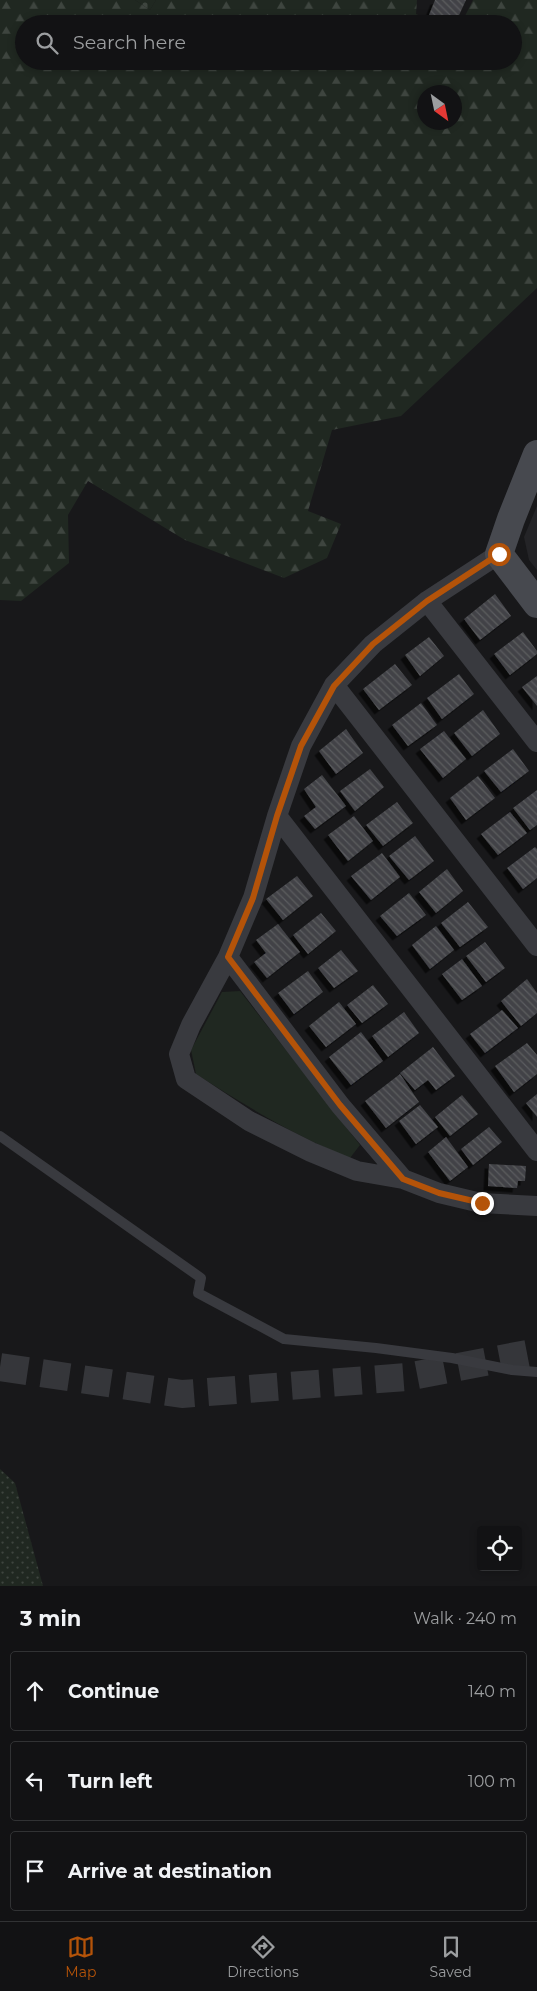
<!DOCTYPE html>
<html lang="en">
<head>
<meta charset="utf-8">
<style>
  body { margin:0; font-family:Montserrat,sans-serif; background:#1b1b1d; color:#f1f3f6 }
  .controls { position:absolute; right:15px; bottom:15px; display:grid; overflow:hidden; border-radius:5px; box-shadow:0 2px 8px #0003 }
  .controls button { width:45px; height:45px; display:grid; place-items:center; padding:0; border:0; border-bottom:1px solid #313234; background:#121214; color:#f1f3f6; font:25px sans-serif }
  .compass { position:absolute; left:417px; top:85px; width:45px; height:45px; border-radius:50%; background:#121214; box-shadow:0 2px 8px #0003; rotate:147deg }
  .stop { position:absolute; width:15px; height:15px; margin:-11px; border:4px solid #b45309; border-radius:50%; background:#fff }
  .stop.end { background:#b45309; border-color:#fff; box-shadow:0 1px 5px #0008 }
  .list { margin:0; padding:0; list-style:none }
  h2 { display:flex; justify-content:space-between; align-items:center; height:65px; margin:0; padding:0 20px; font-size:21px }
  h2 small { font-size:16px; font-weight:400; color:#9c9ea0 }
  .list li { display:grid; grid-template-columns:32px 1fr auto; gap:15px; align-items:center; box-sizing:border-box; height:80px; margin:0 10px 10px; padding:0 10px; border:1px solid #313234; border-radius:5px }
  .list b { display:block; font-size:19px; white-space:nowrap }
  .list em { font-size:16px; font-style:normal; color:#9c9ea0 }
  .icon { flex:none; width:28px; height:28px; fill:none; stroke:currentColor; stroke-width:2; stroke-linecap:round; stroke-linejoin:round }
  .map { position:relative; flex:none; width:537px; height:1586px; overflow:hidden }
  .search { position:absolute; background:#121214; box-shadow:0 2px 8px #0003; left:15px; right:15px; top:15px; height:55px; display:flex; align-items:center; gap:12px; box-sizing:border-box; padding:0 18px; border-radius:28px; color:#9c9ea0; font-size:19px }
  .sheet { height:335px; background:#121214 }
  nav { display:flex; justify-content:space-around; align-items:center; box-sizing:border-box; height:70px; border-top:1px solid #313234; background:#121214; font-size:14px; color:#9c9ea0 }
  nav a { display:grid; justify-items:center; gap:2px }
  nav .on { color:#b45309 }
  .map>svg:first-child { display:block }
  .built { fill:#242427 }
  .grass { fill:url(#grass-dots) }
  .forest { fill:url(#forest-firs); fill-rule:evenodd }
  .cemetery { fill:url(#cemetery-stones) }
  .green { fill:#202821 }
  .building { fill:url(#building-back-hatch); filter:url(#shadow) }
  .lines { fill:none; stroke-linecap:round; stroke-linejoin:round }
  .secondary-tunnel { stroke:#35363a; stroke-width:28; stroke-dasharray:28 14; stroke-linecap:butt }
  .lane { stroke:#393a3f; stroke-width:10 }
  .street { stroke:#393a3f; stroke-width:20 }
  .secondary { stroke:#47494f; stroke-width:28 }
  .route { stroke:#b45309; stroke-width:6 }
</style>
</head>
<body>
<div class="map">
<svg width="537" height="1586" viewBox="0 0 537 1586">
  <defs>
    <pattern id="grass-dots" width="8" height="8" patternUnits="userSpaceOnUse" patternTransform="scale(1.25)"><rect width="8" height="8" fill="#202821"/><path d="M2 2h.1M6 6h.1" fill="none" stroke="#3e453f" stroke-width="1.8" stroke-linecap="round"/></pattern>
    <pattern id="forest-firs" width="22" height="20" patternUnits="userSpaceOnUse" patternTransform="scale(1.25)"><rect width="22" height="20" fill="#202821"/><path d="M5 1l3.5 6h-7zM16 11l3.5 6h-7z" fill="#3e453f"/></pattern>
    <pattern id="cemetery-stones" width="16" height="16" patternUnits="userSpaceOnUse" patternTransform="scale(1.25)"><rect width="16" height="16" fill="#202821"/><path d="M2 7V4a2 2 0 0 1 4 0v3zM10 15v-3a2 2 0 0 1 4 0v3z" fill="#3e453f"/></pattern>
    <pattern id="building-back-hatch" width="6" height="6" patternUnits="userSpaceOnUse" patternTransform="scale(1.25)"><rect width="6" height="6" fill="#424347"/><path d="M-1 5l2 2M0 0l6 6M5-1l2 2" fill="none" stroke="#5b5c5f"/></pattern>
    <filter id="shadow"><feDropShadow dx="-4.5" dy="4.5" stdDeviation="0" flood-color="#0009"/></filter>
  </defs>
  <rect width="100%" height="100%" fill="#18181a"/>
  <!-- built -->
  <path class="built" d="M537,506V570L529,560L524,537Z"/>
  <!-- grass -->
  <path class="grass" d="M0,1469L15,1483L43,1586H0Z"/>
  <!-- forest -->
  <path class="forest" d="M0,0H135L150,10L156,0H417L416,14L438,24H24V61H513V24H461L473,0H537V288L401,416L332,430L308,511L341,524L327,558L284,578L185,540L88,481L68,515L69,563L21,601L0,600ZM424,92H454V122H424Z"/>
  <!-- cemetery -->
  <path class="cemetery" d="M135,0H156L150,10Z"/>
  <!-- green -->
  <path class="green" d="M240,991L360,1145L350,1158C295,1136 246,1106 196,1074L191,1050L222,992Z"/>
  <!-- building -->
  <path class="building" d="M435,0H466L455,24H450L429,15Z
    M495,594L511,616L480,640L464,619Z
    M523,632L537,651V654L510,675L494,654Z
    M429,637L444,656L420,676L405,655Z
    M395,664L412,685L379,710L363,689Z
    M459,674L474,694L442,719L427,698Z
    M537,676V706L522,687Z
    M421,703L437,725L408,746L392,725Z
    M483,710L500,734L472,756L454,733Z
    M346,729L363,753L336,774L319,751Z
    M444,731L466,759L443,778L420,749Z
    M513,749L529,771L501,792L484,771Z
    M370,769L384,787L355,811L340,791Z
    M322,775L346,806L315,829L304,816L316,807L304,789Z
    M478,776L495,798L466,820L450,798Z
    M537,790V825L530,830L513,808Z
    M397,802L413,823L383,846L366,825Z
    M510,812L527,833L498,855L481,834Z
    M354,816L373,841L348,861L328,835Z
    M415,836L434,861L409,880L389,856Z
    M535,847L537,849V878L523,889L507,868Z
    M382,853L400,877L371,900L351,876Z
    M447,869L463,891L436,913L419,892Z
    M297,876L313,896L283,920L266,899Z
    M409,893L426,915L397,936L380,916Z
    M468,902L488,927L460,947L441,923Z
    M321,913L336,931L308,954L293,935Z
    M278,924L300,952L267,978L254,962L266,953L256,940Z
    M436,926L454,950L430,969L412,945Z
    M485,942L505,968L486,982L466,956Z
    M341,950L358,971L334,988L318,968Z
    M462,959L482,986L462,1000L442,974Z
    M308,971L323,992L294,1014L278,993Z
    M527,979L537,993V1013L521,1026L501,1001Z
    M373,985L388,1004L362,1023L347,1005Z
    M339,1002L356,1024L326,1047L309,1026Z
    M502,1010L518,1028L485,1053L470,1034Z
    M404,1012L419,1033L388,1057L372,1036Z
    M361,1032L383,1061L351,1085L329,1057Z
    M527,1043L537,1055V1074L514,1092L495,1066Z
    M433,1047L455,1076L436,1090L428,1080L415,1090L400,1073Z
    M400,1074L419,1102L386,1128L365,1101Z
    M537,1094V1117L526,1103Z
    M462,1095L478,1114L450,1136L435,1117Z
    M420,1105L438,1127L416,1144L399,1121Z
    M489,1127L502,1142L473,1165L461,1149Z
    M446,1137L468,1167L450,1181L428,1152Z
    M489,1164L526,1166L525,1181H518L517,1188L488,1186Z"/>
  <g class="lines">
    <!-- secondary-tunnel -->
    <path class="secondary-tunnel" d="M0,1367L182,1394L407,1377L537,1352"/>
    <!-- lane -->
    <path class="lane" d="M0,1136L201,1278L198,1293L284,1339L376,1348L452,1358L512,1370L537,1372"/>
    <!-- street -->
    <path class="street" d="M499,554L427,601L373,644L334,685L301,746L277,816L253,898L228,957L340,1105L403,1179L439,1193L481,1203L537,1206
      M427,601L537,742
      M334,685L537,946
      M277,816L537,1151
      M228,957L191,1025L179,1054L186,1079L249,1121L311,1152L357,1171L403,1179"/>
    <!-- secondary -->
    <path class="secondary" d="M537,454L511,519L499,554L537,604"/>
  </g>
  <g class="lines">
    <!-- route -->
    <path class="route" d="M482,1203L439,1193L403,1179L340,1105L228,957L253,898L277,816L301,746L334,686L373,644L427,601L499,554"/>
  </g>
</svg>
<div class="controls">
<button><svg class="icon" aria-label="locate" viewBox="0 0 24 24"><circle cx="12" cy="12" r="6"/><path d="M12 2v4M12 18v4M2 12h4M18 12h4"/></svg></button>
</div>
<svg class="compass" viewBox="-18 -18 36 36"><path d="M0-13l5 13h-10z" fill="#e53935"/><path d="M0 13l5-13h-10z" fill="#9c9ea0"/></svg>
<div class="stop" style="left:499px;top:554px"></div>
<div class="stop end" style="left:482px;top:1203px"></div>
<div class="search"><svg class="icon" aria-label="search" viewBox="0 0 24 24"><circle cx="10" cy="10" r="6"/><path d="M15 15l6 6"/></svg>Search here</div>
</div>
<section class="sheet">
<h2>3 min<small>Walk · 240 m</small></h2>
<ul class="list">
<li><svg class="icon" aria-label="ahead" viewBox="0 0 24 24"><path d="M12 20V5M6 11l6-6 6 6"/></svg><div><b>Continue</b></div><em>140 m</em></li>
<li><svg class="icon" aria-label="left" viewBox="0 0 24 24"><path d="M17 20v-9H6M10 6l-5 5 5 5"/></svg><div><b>Turn left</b></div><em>100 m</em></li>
<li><svg class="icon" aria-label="arrive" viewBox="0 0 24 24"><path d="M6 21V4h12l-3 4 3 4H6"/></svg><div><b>Arrive at destination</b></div></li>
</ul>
</section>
<nav>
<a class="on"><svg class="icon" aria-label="map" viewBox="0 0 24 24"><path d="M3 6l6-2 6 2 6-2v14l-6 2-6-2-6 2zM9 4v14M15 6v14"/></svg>Map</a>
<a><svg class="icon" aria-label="directions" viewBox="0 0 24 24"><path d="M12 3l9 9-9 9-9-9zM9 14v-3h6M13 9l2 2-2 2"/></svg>Directions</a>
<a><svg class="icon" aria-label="saved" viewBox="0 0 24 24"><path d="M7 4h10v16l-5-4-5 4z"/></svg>Saved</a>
</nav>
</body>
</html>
